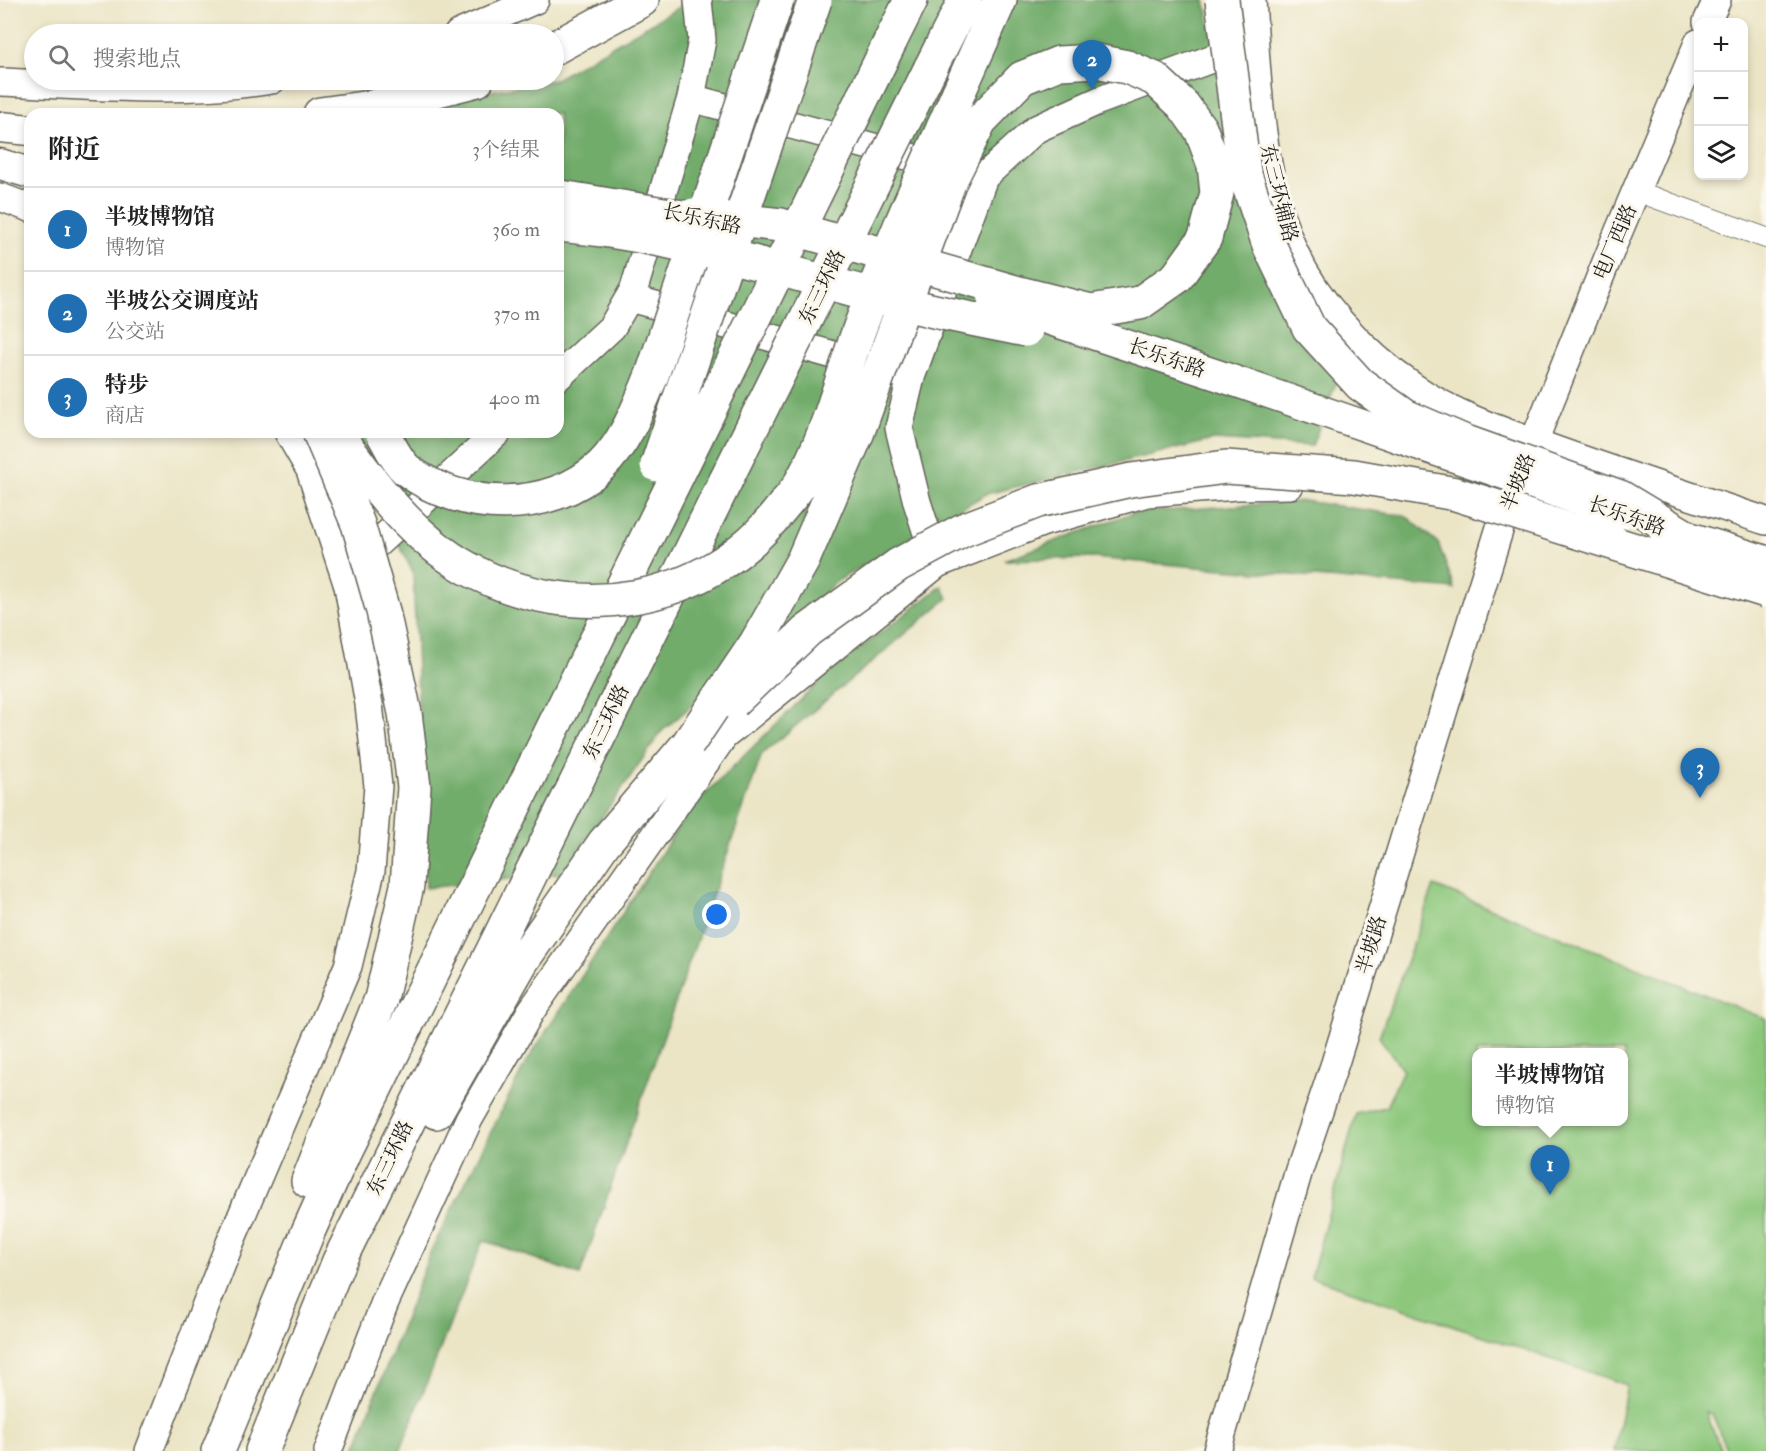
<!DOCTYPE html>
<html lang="zh">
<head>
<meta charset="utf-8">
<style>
  body { margin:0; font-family:"IM FELL Double Pica","Noto Serif SC",serif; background:#f6f6f6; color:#222 }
  .controls { position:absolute; right:18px; top:18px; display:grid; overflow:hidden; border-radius:12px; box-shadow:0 3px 9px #0003 }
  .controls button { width:54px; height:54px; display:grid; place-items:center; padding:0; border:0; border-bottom:2px solid #e0e0e0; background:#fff; color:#222; font:30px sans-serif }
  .you { position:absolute; left:717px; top:915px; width:21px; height:21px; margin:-15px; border:4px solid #fff; border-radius:50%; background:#1a73e8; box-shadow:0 0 0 9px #1a73e833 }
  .badge { display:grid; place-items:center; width:39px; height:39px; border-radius:50%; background:#1f6fb2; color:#fff; font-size:20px; font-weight:700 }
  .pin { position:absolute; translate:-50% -50px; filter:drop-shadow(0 2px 3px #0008) }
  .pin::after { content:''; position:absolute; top:32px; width:21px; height:18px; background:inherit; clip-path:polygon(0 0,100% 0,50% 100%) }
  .popup { position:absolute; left:1472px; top:1048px; width:156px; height:78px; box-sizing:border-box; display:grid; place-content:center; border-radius:12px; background:#fff; filter:drop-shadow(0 2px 4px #0005); font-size:20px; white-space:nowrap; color:#767676 }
  .popup b { font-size:22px; color:#222 }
  .popup::after { content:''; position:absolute; left:50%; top:100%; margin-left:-12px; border:12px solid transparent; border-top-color:#fff }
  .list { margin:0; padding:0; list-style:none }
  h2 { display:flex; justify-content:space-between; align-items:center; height:78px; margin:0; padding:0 24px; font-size:26px }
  h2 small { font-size:20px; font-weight:400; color:#767676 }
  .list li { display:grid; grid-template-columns:39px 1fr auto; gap:18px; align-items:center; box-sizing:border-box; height:84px; padding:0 24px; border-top:2px solid #e0e0e0 }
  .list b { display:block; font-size:22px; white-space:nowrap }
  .list p { margin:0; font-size:20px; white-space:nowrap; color:#767676 }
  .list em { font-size:20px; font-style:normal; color:#767676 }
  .icon { flex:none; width:33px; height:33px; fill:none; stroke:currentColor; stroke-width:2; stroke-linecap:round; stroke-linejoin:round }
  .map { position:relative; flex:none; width:1766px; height:1451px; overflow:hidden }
  .search { position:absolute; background:#fff; box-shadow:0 3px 9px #0003; left:24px; top:24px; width:540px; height:66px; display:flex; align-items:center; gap:15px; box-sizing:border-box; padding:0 21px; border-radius:33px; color:#767676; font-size:22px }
  .panel { position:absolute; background:#fff; box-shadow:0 3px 9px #0003; left:24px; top:108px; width:540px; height:330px; border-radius:18px }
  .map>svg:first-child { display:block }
  .green { fill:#8cc77b; stroke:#54724c; stroke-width:1.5; fill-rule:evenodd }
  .forest { fill:#71ac6b; stroke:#466444; stroke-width:1.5 }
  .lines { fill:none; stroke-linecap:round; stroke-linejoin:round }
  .street-casing { stroke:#646258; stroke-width:22 }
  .secondary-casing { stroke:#646258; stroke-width:30 }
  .primary-casing { stroke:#646258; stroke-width:33 }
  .highway-casing { stroke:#646258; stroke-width:36 }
  .street { stroke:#fff; stroke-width:20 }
  .secondary { stroke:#fff; stroke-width:27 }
  .primary { stroke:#fff; stroke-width:30 }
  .highway { stroke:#fff; stroke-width:33 }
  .primary-bridge-casing { stroke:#646258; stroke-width:33; stroke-linecap:butt }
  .highway-bridge-casing { stroke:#646258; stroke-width:36; stroke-linecap:butt }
  .primary-bridge { stroke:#fff; stroke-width:30 }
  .highway-bridge { stroke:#fff; stroke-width:33 }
  .labels { text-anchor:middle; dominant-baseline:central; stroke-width:6; stroke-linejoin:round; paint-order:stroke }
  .street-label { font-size:20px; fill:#1c1c1c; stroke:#fbf7ec }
</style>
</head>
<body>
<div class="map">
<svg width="1766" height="1451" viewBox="0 0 1766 1451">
  <rect width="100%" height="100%" fill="#fbf7ec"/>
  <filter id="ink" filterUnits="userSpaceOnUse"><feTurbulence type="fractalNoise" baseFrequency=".0167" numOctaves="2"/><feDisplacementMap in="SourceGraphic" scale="12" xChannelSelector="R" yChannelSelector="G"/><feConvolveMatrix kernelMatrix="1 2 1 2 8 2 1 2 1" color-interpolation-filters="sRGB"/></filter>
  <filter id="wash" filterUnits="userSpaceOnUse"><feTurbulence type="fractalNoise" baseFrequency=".008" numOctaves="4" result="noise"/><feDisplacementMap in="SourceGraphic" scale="24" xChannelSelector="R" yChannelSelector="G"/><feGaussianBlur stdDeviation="1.35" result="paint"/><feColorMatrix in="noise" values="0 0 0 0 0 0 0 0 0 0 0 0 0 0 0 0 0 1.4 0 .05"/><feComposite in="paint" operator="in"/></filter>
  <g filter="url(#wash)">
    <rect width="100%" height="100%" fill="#ebe5c6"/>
    <!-- green -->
    <path class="green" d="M1434,886L1766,1019V1451H1727L1712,1414L1706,1412L1721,1451H1614L1627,1385L1311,1277L1356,1114L1386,1107L1403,1070L1379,1037ZM1476,1052H1624V1122H1476Z"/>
    <!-- forest -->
    <path class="forest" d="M691,0H1205L1259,260L1338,378L1312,446L1213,440L986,494L839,580L662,731L563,873L426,888L413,573L345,432H558V114H363L554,80Z
      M1305,501L1406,516L1438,543L1455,589L1093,558L1004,560L1132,513Z
      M942,586L948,598L762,754L580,1275L483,1240L400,1451H354L430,1253L525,1064L690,809L828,673Z"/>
  </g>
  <g filter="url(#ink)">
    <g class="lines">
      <!-- street casing -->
      <g class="street-casing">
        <path id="street" d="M1636,191L1766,238"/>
      </g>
      <!-- secondary casing -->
      <g class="secondary-casing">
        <path id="secondary" d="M1252,0C1257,77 1260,165 1288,237C1311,297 1362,352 1415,388C1454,415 1502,431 1547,447C1619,473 1693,497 1766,521
          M1707,22L1717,0
          M458,34L535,0
          M0,82C91,86 183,94 272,80
          M691,98L948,167
          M0,197L30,208
          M630,298L901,374
          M558,377L612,327L634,289L691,98L702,40L698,0
          M349,557L367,553L498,432
          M937,564L917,502L899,428L911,377L984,177L1036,129L1098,101L1246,46
          M149,1451L230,1243L348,966L371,871L378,786L369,704L348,586L310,470L288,432
          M328,1451L385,1302L469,1119L531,1011L724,736L937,564L1044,522L1147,493L1237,486L1290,485
          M1217,1451L1299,1170L1335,1063L1502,521L1613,245L1698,43"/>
      </g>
      <!-- primary casing -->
      <g class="primary-casing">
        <path id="primary" d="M0,127L30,130
          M0,164L30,173"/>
      </g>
      <!-- highway casing -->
      <g class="highway-casing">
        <path id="highway" d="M890,42L911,0
          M554,48L642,0
          M930,69L965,0
          M958,94L1000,0
          M320,114L371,107L477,80
          M436,1112L522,961L604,843L688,744
          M308,1181L381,999
          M218,1451L308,1232L344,1152L682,466
          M262,1451L339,1261L726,480"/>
      </g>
      <!-- street -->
      <use href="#street" class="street"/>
      <!-- secondary -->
      <use href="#secondary" class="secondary"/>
      <!-- primary -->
      <use href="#primary" class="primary"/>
      <!-- highway -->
      <use href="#highway" class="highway"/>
      <!-- primary-bridge casing -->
      <g class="primary-bridge-casing">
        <path id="primary-bridge" d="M558,195L716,221
          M993,301L1220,376L1620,514
          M1663,529L1766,561"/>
      </g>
      <!-- highway-bridge casing -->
      <g class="highway-bridge-casing">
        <path id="highway-bridge" d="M1222,0L1244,172L1269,245L1309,328L1360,384L1405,416L1463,441L1620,497L1685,536
          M558,225C680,235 796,276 914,306C951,316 989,322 1026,330
          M319,432L358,524L383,611L405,713L414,787L407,886L381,999
          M337,432C370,482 413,538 467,568C571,626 706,606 780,510C787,501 796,492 801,482C830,431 842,373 863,319C891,243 925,169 958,94
          M382,432C389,443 397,462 407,470C462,512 549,514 601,466C626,442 639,406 652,375L777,0
          M657,465L815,0
          M682,466L890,42
          M726,480L930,69
          M733,702L807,631L898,565L963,530L1038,501L1131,480L1226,467L1354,476L1456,494L1766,591
          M688,744L756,643L803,560L857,434L898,321L949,183L980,121L1022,78L1059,63L1096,61L1127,67L1155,79L1183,105L1201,130L1214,165L1217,193L1205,238L1177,277L1140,303L1091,311L1019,293L781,225L693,215"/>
      </g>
      <!-- primary-bridge -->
      <use href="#primary-bridge" class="primary-bridge"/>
      <!-- highway-bridge -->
      <use href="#highway-bridge" class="highway-bridge"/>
    </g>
  </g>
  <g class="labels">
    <!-- street labels -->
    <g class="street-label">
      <text transform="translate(1279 193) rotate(76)">东三环辅路</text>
      <text transform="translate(702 219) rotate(12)">长乐东路</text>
      <text transform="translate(1615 242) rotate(-67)">电厂西路</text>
      <text transform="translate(822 287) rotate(-64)">东三环路</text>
      <text transform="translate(1167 358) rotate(19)">长乐东路</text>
      <text transform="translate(1518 482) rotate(-68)">半坡路</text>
      <text transform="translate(1627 516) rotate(19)">长乐东路</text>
      <text transform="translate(606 722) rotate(-64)">东三环路</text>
      <text transform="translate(1371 945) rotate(-73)">半坡路</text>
      <text transform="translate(390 1158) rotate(-64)">东三环路</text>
    </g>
  </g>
</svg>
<div class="controls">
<button>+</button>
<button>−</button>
<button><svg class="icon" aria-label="layers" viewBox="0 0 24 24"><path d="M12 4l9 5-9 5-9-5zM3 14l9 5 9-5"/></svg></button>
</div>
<div class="you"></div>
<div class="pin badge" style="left:1550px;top:1195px">1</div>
<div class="popup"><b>半坡博物馆</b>博物馆</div>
<div class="pin badge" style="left:1092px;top:90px">2</div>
<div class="pin badge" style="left:1700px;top:798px">3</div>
<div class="search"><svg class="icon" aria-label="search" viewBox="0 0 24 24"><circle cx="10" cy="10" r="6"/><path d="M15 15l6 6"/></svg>搜索地点</div>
<section class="panel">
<h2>附近<small>3个结果</small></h2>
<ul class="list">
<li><span class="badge">1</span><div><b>半坡博物馆</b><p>博物馆</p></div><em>360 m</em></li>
<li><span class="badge">2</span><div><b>半坡公交调度站</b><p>公交站</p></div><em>370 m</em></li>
<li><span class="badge">3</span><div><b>特步</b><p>商店</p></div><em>400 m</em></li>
</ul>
</section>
</div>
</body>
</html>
